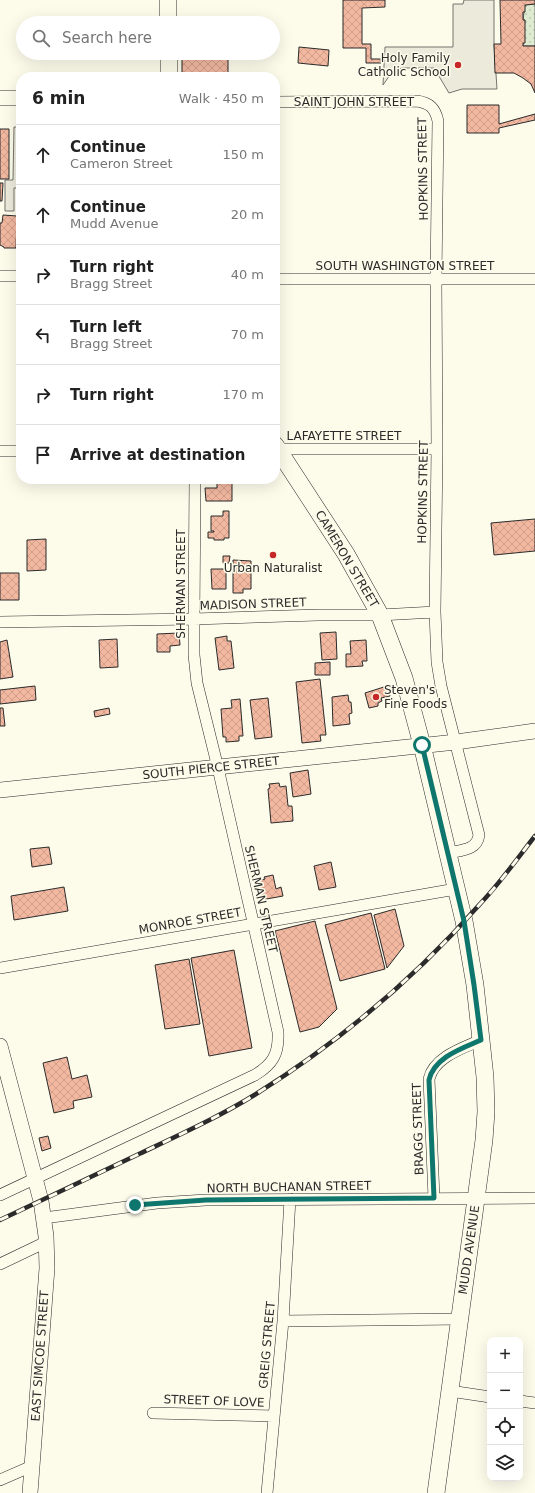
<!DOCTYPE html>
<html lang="en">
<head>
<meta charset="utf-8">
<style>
  body { margin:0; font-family:"DejaVu Sans",sans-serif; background:#f2f2f2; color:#222 }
  .controls { position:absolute; right:12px; bottom:12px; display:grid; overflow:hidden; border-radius:8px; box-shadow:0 4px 16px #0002 }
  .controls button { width:36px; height:36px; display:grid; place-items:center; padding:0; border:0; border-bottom:1px solid #e0e0e0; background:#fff; color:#222; font:20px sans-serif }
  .stop { position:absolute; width:12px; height:12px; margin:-9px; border:3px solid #0f766e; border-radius:50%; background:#fff }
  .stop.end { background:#0f766e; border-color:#fff; box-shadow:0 1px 4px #0008 }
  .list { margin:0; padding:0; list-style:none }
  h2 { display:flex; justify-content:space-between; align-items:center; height:52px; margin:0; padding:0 16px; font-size:17px }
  h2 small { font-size:13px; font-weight:400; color:#767676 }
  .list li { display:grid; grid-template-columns:26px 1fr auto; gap:12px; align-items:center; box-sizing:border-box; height:60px; padding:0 16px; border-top:1px solid #e0e0e0 }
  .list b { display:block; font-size:15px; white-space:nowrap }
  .list p { margin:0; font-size:13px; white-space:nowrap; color:#767676 }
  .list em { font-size:13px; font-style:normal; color:#767676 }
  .icon { flex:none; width:22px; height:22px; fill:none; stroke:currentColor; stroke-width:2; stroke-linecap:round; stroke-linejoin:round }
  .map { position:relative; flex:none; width:535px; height:1493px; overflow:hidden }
  .search { position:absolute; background:#fff; box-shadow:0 4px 16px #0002; left:16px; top:16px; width:264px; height:44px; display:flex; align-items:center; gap:10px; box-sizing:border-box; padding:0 14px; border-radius:22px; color:#767676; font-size:15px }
  .panel { position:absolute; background:#fff; box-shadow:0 4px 16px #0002; left:16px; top:72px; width:264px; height:412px; border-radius:16px }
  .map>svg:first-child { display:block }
  .grass { fill:url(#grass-dots); stroke:#74746e }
  .parking { fill:#eceadb; stroke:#74746e }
  .building { fill:url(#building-cross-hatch); stroke:#2b2b2b }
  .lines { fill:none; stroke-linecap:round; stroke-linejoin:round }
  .street-casing { stroke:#2b2b2b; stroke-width:12 }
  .secondary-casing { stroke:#2b2b2b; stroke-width:16 }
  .primary-casing { stroke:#2b2b2b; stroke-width:18 }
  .street { stroke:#fdfbea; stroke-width:11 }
  .secondary { stroke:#fdfbea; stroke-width:15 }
  .primary { stroke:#fdfbea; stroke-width:17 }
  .rail-casing { stroke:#2b2b2b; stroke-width:4.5 }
  .rail { stroke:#fdfbea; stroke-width:3; stroke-dasharray:9; stroke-linecap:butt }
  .route { stroke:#0f766e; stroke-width:5 }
  .poi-dot { fill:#c62828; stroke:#fdfbea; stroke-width:1.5 }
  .labels { text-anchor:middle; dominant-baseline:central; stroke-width:3; stroke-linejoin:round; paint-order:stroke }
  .poi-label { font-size:12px; fill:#2b2b2b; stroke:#fdfbea; text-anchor:end }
  .street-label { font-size:12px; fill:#2b2b2b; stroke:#fdfbea }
</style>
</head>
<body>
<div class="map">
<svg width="535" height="1493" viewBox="0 0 535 1493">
  <defs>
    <pattern id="grass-dots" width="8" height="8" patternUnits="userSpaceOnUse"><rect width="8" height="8" fill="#deebd1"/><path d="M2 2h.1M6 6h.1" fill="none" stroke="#bfcab4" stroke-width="1.8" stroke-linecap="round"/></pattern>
    <pattern id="building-cross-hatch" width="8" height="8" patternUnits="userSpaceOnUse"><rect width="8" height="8" fill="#f2b8a0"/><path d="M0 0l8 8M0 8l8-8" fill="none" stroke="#d09e8a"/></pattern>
  </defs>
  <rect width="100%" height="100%" fill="#fdfbea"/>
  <!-- grass -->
  <path class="grass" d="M535,4V46H523L525,20H523L525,5Z"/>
  <!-- parking -->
  <path class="parking" d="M464,0H494V44L497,89H462L449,93L434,68H403L398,69L392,72L383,85L385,47H453V4H463Z
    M14,127H21V188H14V211H5V180H13Z"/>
  <!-- building -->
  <path class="building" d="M343,0H385V7L362,8V44H371V59H381V63H366V48H343Z
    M500,0H535V4L525,5V12H523V20H525V43H523V46H535V93L531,84L523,78L514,73H495L494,44H501Z
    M299,47L329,50L328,66L298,63Z
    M182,53H228V77H182Z
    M467,105H499V124L535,114V120L499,128V133H467Z
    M0,129H9V179H0Z
    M0,183H3L2,201H0Z
    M3,215L17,216L16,248H4V247L0,245V223H2Z
    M217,479H232V501H206L205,488H217Z
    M223,511H229V538H224V540H214V538H208V532H214V531H211V516H223Z
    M535,519V551L494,555L491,523Z
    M46,539V570L27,571V540Z
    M223,556H230L229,563H223Z
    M233,560L251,561V589H243V593H233Z
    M211,569H226V589H212Z
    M0,573H19V600H0Z
    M336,632L337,659L322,660L320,633Z
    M179,633L180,645L170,646V652H157V634Z
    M227,636V641H231L234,668L219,670L215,638Z
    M117,639L118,667L100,668L99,640Z
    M7,640L13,677L0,679V642Z
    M366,640L367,661H362L363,666L346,667V654H351L350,641Z
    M330,662V675H315V663Z
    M320,679L326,735H320L321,741L302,743L296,682Z
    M35,686L36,700L0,704V690Z
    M387,686L390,696L381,698L382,701L378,703V706L369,708L365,693Z
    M348,695L349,702H351L352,713L349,714L350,724L333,726L332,697Z
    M268,698L272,737L255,739L250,700Z
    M240,699L243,736H239V741L226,742V737H223L221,709L232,708L231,700Z
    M0,708H3L5,726H0Z
    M109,708L110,714L95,717L94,711Z
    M308,770L311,794L293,797L290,773Z
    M279,783L280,787L286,786L288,806H292L293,821L271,823L268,789L270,788L269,784Z
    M49,847L52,864L32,867L30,849Z
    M331,862L336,887L319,890L314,866Z
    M273,875L276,889L281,887L283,896L261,900L257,881L265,879L264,877Z
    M64,887L68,911L14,920L11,896Z
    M395,909L404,946L387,968L374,915Z
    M371,913L385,969L340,981L325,925Z
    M315,921L337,1009L319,1027L300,1032L275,931Z
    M234,950L252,1048L209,1056L191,958Z
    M189,959L200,1024L165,1029L155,965Z
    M67,1057L72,1079L87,1075L92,1097L73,1101L74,1108L54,1113L43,1063Z
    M48,1136L51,1148L42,1151L39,1138Z"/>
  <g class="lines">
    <!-- street casing -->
    <g class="street-casing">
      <path id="street" d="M275,102L417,101C430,103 435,108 438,121L436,279L437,449L435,612L437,662L441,686L479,835C477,851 460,850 448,853
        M0,276H21
        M275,279H535
        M275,449H437
        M0,451H21
        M0,622L194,619L318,615H380L435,612
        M0,968L456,889
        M0,1195L255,1075C273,1064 279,1054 278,1032L218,768L197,683L194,655V619L195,479
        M434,1198L429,1079C434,1057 463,1048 481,1040
        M44,1218L157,1203L206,1200L535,1198
        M0,1264L46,1242
        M283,1321L460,1319
        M450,1391L490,1397
        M520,1401L535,1403
        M153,1413L274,1416
        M0,1480L32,1466
        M267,1493L283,1321L290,1199"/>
    </g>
    <!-- secondary casing -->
    <g class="secondary-casing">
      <path id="secondary" d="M0,98H21
        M0,790L456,742L535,731
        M0,1046L41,1201L46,1236L47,1268L30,1493"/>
    </g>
    <!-- primary casing -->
    <g class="primary-casing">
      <path id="primary" d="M168,0V23
        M169,53V77
        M275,445L346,554L380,615L404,678L422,745L464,921L475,985L485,1077L486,1112L484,1140L436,1493"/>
    </g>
    <!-- street -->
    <use href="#street" class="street"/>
    <!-- secondary -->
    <use href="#secondary" class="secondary"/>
    <!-- primary -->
    <use href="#primary" class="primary"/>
    <!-- rail casing -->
    <g class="rail-casing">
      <path id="rail" d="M0,1220C47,1198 93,1176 139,1154C179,1135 219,1117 256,1094C339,1042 416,977 480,904C500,883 517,859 535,836"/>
    </g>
    <!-- rail -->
    <use href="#rail" class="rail"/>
  </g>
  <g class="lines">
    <!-- route -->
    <path class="route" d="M135,1205L206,1200L434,1198L429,1080C434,1057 463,1048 481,1040L474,985L464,921L422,745"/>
  </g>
  <!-- markers -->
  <g class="poi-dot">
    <circle cx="458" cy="65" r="4"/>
    <circle cx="273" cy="555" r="4"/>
    <circle cx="376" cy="697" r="4"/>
  </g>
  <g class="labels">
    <!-- poi labels -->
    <g class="poi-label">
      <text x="450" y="58">Holy Family<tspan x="450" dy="14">Catholic School</tspan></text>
      <text x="273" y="568" text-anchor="middle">Urban Naturalist</text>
      <text x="384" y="690" text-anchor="start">Steven's<tspan x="384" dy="14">Fine Foods</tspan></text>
    </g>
    <!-- street labels -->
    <g class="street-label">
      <text x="354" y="102">SAINT JOHN STREET</text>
      <text transform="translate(423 169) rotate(-91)">HOPKINS STREET</text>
      <text x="405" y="266">SOUTH WASHINGTON STREET</text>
      <text x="344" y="436">LAFAYETTE STREET</text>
      <text transform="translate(423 492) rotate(-89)">HOPKINS STREET</text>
      <text transform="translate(347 559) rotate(59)">CAMERON STREET</text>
      <text transform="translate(181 584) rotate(-90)">SHERMAN STREET</text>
      <text transform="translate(253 604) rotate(-2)">MADISON STREET</text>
      <text transform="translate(211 768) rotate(-6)">SOUTH PIERCE STREET</text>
      <text transform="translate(261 899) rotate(77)">SHERMAN STREET</text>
      <text transform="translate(190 921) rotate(-10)">MONROE STREET</text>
      <text transform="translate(418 1129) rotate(-92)">BRAGG STREET</text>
      <text transform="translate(289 1187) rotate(-1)">NORTH BUCHANAN STREET</text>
      <text transform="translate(469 1250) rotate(-82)">MUDD AVENUE</text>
      <text transform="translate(267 1345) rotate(-85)">GREIG STREET</text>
      <text transform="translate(40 1356) rotate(-86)">EAST SIMCOE STREET</text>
      <text transform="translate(214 1401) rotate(2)">STREET OF LOVE</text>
    </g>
  </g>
</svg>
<div class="controls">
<button>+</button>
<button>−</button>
<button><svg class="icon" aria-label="locate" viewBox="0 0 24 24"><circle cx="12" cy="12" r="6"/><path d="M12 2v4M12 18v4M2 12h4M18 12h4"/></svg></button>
<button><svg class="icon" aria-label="layers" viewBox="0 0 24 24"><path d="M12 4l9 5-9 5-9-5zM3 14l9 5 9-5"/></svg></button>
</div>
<div class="stop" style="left:422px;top:745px"></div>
<div class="stop end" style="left:135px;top:1205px"></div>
<div class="search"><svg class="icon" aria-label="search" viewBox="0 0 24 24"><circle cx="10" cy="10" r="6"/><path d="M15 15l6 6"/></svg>Search here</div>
<section class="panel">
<h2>6 min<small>Walk · 450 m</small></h2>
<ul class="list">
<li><svg class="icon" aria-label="ahead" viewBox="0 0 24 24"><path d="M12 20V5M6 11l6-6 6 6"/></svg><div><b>Continue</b><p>Cameron Street</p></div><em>150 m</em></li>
<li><svg class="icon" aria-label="ahead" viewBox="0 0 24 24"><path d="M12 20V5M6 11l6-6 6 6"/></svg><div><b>Continue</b><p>Mudd Avenue</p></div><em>20 m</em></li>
<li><svg class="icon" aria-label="right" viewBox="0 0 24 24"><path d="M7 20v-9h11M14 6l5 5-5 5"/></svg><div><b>Turn right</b><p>Bragg Street</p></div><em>40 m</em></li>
<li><svg class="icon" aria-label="left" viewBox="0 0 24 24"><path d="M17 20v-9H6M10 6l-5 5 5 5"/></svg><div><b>Turn left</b><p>Bragg Street</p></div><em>70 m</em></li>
<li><svg class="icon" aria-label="right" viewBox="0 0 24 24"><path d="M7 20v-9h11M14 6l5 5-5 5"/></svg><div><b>Turn right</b></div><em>170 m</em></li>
<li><svg class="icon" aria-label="arrive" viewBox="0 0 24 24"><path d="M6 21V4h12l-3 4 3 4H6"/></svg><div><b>Arrive at destination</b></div></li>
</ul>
</section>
</div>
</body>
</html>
